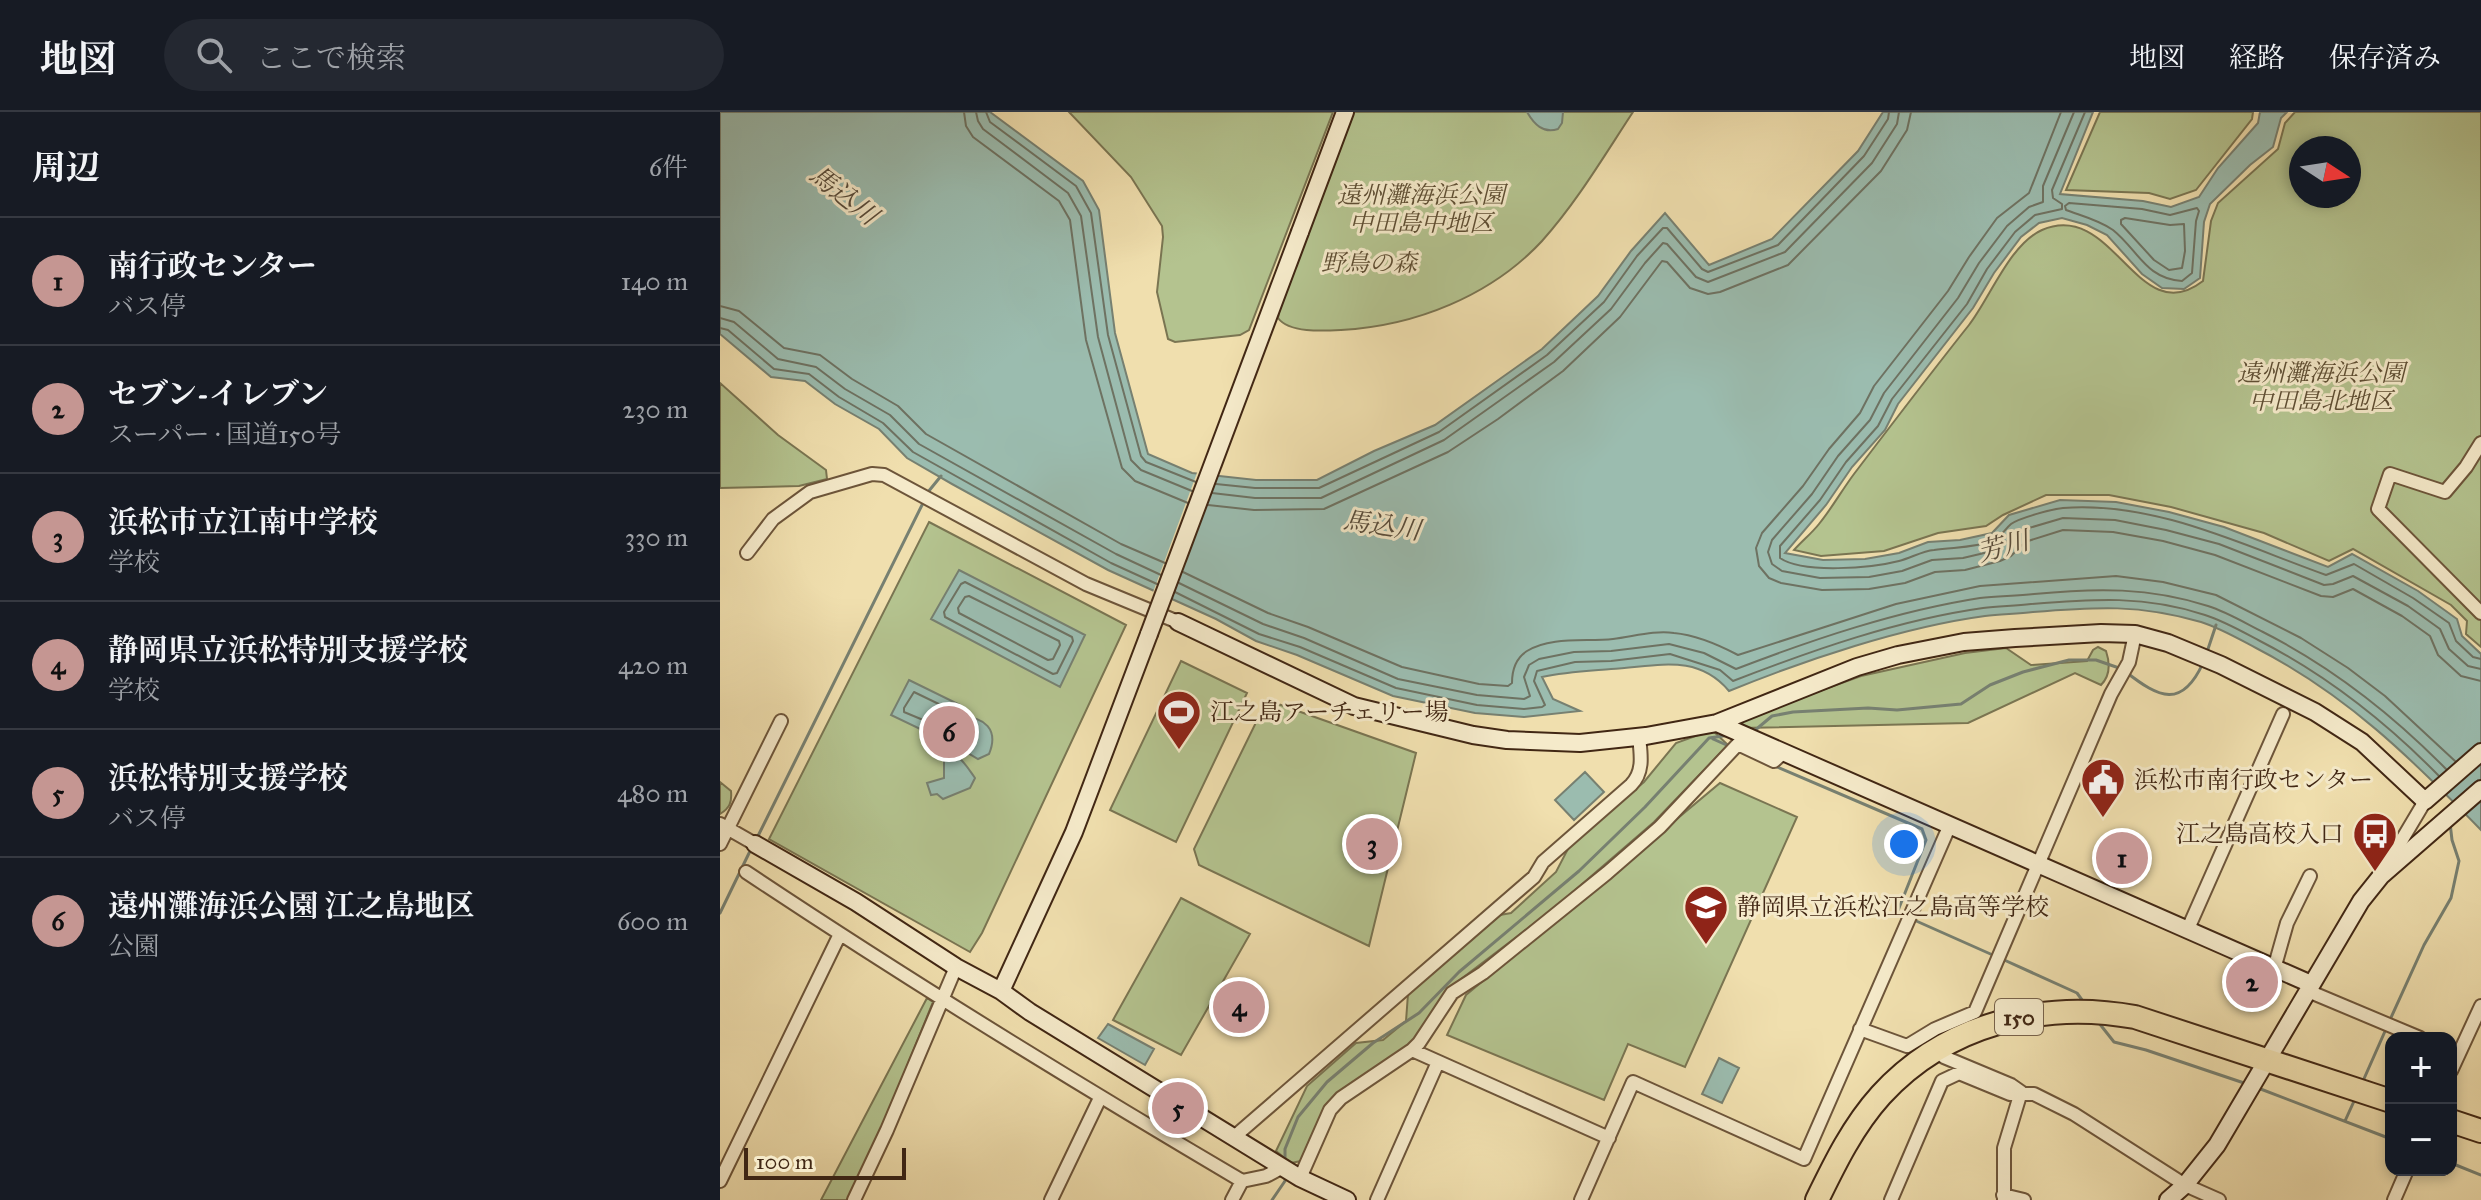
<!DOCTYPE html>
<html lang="ja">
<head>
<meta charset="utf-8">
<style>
  body { margin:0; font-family:"IM FELL Great Primer","Noto Serif JP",serif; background:#242831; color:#f1f3f6 }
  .controls { position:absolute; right:24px; bottom:24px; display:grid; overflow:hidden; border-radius:16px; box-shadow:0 4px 12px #0003 }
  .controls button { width:72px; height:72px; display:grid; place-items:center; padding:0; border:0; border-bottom:2px solid #363941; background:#171b24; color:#f1f3f6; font:40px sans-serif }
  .compass { position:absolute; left:1569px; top:24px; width:72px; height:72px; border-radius:50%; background:#171b24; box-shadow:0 4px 12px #0003; rotate:102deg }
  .scale { position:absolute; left:24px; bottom:20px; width:162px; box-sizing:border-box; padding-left:8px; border:4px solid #412714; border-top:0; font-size:22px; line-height:28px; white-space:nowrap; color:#412714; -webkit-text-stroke:6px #f5eaca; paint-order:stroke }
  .you { position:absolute; left:1184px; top:732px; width:28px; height:28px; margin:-20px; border:6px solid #fff; border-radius:50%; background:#1a73e8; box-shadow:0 0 0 12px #1a73e833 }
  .badge { display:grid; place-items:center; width:52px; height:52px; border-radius:50%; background:#c59692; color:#111; font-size:26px; font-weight:700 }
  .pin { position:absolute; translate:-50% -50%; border:4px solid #fff; box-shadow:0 2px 8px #0006 }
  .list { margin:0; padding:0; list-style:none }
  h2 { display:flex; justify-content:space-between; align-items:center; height:104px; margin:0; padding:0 32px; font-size:34px }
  h2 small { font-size:26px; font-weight:400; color:#9ea1a6 }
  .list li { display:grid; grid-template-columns:52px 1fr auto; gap:24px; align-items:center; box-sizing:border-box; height:128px; padding:0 32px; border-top:2px solid #363941 }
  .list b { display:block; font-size:30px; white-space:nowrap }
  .list p { margin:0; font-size:26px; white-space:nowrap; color:#9ea1a6 }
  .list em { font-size:26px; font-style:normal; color:#9ea1a6 }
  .icon { flex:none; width:44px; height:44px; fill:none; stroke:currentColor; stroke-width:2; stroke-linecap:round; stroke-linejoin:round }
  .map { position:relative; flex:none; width:1761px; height:1088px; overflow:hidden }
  header { display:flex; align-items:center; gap:48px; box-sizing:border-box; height:112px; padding:0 40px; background:#171b24; border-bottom:2px solid #363941 }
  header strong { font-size:38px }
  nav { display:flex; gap:44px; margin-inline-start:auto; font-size:28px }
  .search { width:560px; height:72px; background:#242831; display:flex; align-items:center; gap:20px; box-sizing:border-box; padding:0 28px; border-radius:44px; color:#9ea1a6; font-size:30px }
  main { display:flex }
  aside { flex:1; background:#171b24 }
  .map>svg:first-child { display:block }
  .green { fill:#b4c38f; stroke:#7a7552; stroke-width:2; fill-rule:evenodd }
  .water { fill:#9bbcaf; stroke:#778071; stroke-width:2 }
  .pier { fill:#f0dfae }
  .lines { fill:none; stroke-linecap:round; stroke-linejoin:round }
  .shore { stroke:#6e7262; stroke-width:2 }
  .stream { stroke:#778071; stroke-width:3 }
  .street-casing { stroke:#6d553a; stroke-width:16 }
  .secondary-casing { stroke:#412714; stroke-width:20 }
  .highway-casing { stroke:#412714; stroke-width:26 }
  .street { stroke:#f5eaca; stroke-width:12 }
  .secondary { stroke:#f5eaca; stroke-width:16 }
  .highway { stroke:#f0dfae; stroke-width:22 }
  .secondary-bridge-casing { stroke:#412714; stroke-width:20; stroke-linecap:butt }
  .secondary-bridge { stroke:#f5eaca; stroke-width:16 }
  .labels { text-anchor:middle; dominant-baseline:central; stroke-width:6; stroke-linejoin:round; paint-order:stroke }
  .shield { fill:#f5eaca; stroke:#77624b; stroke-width:2 }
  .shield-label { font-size:22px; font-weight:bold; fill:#412714 }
  .park-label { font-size:24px; font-style:italic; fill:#5e4e33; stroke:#f5eaca }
  .poi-label { font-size:24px; fill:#412714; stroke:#f5eaca; text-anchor:start }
  .water-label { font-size:26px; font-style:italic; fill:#584c3b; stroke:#f5eaca }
</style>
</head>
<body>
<header>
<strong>地図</strong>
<div class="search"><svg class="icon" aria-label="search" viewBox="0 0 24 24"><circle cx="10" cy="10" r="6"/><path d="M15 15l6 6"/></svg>ここで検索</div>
<nav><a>地図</a><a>経路</a><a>保存済み</a></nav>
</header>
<main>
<aside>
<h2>周辺<small>6件</small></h2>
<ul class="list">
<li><span class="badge">1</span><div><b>南行政センター</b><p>バス停</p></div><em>140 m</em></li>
<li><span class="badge">2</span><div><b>セブン-イレブン</b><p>スーパー · 国道150号</p></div><em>230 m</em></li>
<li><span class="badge">3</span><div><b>浜松市立江南中学校</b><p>学校</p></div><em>330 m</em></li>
<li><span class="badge">4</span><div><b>静岡県立浜松特別支援学校</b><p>学校</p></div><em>420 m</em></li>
<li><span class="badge">5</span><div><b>浜松特別支援学校</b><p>バス停</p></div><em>480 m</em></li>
<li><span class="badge">6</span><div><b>遠州灘海浜公園 江之島地区</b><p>公園</p></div><em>600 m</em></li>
</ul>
</aside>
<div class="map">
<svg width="1761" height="1088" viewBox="0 0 1761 1088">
  <rect width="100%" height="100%" fill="#f0dfae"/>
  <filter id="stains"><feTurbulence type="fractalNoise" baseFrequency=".0025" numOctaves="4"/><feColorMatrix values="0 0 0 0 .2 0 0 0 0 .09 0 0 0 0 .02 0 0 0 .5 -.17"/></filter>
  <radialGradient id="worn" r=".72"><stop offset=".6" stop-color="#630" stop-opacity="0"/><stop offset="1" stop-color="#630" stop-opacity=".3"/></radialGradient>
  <!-- green -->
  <path class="green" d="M349,0H613L529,218L520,223L455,230L448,227L437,180L443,125L442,114L411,65Z
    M634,0H913C884,44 857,90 822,129C771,184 695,214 621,218C603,219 569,221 558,206L559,200Z
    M1380,0H1533L1532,7L1476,78L1450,87L1429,81L1346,78Z
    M1575,0H1761V535L1746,522L1747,509L1731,493L1633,437L1609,449L1544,421L1451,395L1389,383H1326L1283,403L1266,414L1218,421L1164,439L1101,444L1074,438C1082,429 1092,421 1099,412C1112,396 1122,378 1134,362C1172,312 1210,262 1249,213C1270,186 1290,132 1322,118C1394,87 1417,220 1483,169L1491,109L1498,91L1558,37L1565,11ZM1581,36H1629V84H1581Z
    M0,271L58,323L106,358L107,367L79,374L0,376Z
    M209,410L406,513L262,821L250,840L49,727Z
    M1378,535L1386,539C1390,551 1391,563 1381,573L1355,561L1248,611L1021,616L1019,608L1141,564L1245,541L1286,536L1311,553L1367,549L1373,538Z
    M461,549L527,581L456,730L390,698Z
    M547,588L696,641L649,834L479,753L474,737Z
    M992,618L1008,633L934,710L832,798L728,877L692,930L607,992L581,1049L571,1051L556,1039L587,974L636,931L663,928L686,909L688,882L780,803L791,801L836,760L850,733L924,670L956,631Z
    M0,670L11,679C12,690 10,696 0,702Z
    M1000,671L1077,705L965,955L908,932L884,988L727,923L746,883Z
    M461,786L530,822L461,943L393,908Z
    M207,886L213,890L162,1016L127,1088H101Z"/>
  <!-- water -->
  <path class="water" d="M0,0H270L363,69L379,98L395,221L428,342L472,361L536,368H597L654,339L715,313L822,237L878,184L911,139L945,101L989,153L1052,127L1138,39L1163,0H1373L1340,82L1423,89L1451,95L1479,85L1498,56L1538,11L1540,0H1567L1561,6L1553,35L1530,53L1490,92L1484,110L1480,166L1464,177L1442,176L1422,162L1387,123L1367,113L1342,106L1319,111L1301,125L1274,161L1253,196L1178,292L1165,318L1132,355L1106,393L1065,441L1103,448L1145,447L1179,441L1208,430L1240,428L1272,421L1289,403L1340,388L1396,390L1449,400L1504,415L1608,455L1632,442L1698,479L1737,507L1742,524L1761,542V718C1691,646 1627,583 1536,536C1519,527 1500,516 1481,510C1419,492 1376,495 1313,500C1297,502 1281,502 1265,504C1183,515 1085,548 1009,579C976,540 935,555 891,557C867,559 845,560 822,565L833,587L860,599L804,605L755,601L673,584L577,543L536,529L496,507L388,458L232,372L187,346L159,317L115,292L85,269L51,265L0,222Z
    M807,0H843L842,11L838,17C823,22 814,12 807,0Z
    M239,458L365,523L340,575L211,507Z
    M189,568L240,593L223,628L171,603Z
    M240,605C265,604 279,618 269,642L258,647L248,641L255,626L239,619Z
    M227,641C241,643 247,655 255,666L250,676L223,687L217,682L211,683L207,671L224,666V649Z
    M865,660L884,680L854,708L835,688Z
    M388,912L434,937L425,953L378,926Z
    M999,946L1019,956L1002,991L982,982Z"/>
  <!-- pier -->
  <path class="pier" d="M478,358L497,360L448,490L432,483Z"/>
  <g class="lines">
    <!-- shore -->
    <path class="shore" d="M244,0L246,14L253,25L339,89L350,108L366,228L402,356L415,369L468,391
      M256,0L258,9L263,17L348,81L361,104L378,225L411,348L421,358L472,379
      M266,0L270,10L356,74L371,101L388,223L421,344L426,350L476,370
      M1341,0L1309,81L1277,106L1249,145L1228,179L1154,274L1140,301L1109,337L1083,374L1042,421L1036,436L1039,454L1049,466L1061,471L1102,478L1149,477L1185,471L1215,460L1245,458L1280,449L1291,444L1305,430L1343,418L1393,420L1443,429L1495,443L1601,484L1613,485L1633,477L1682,504L1710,524L1718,543L1741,564L1761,569
      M1354,0L1323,74V90L1309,95L1287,114L1259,151L1238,186L1164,281L1150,308L1118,344L1092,382L1052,428L1048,440L1052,452L1062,459L1100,466L1149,465L1182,459L1212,448L1243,446L1277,438L1299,419L1343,406L1395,408L1446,418L1499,432L1604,473L1613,472L1633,464L1688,494L1720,517L1729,537L1748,554L1761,557
      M1365,0L1332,78L1333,86L1342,92V97L1315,103L1295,120L1267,157L1247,192L1172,287L1158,314L1126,350L1100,388L1060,434V446C1083,462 1152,456 1179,449C1191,446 1202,439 1214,438C1234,435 1254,436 1273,429C1281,425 1285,417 1291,412C1299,406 1332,397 1343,396C1435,389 1522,433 1606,463L1634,452L1693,486L1729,511L1736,529L1753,545L1761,547
      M1349,91L1422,97L1450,103L1477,96L1479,99L1476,109L1472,161L1462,169C1426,167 1418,138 1393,118C1379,108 1362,104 1346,98L1345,94Z
      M1405,106L1450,113L1464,112L1465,139L1462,156L1449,158L1434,148L1401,112V108Z
      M0,194L19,199L64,236L100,243L132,267L178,294L206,322L401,432L445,451
      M0,206L14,210L58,247L96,255L125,277L170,303L199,332L396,442L441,463
      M0,216L8,218L54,257L89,262L119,285L163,311L193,340L391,451L437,472
      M496,372L535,376H599L719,320L827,243L884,190L917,144L943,116H947L982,157L988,160L1058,133L1144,44L1168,7L1169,0
      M492,381L535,386H601L724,328L834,250L891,197L925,151L943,131L947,132L976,165L988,170L1065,140L1152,51L1177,12L1179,0
      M488,393L534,398L604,397L728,340L778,307L843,259L900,205L942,149L947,150L970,176L988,182L1000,180L1068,153L1161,59L1187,18L1191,0
      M463,460L548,501L588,515L682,555L759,572L788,574L792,571C792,558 796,546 807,539C831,524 866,530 893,527C912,525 934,518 954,521C976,523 999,533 1018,543L1176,492L1260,474L1396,464L1443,470L1496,483L1581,526L1628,556L1665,584L1735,649
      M245,470L352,525L353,529L337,561L333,562L225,505L224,500L241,472Z
      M459,471L543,512L584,526L678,567L757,583L804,587L810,584L804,565L809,553L819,547L854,540L891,539L949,532L984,541L1016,557C1094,527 1177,499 1260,486C1278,484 1296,484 1314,482C1376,476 1429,475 1488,494C1507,500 1525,511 1543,520C1612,555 1672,602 1726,657
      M455,480L539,522L580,535L676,576L757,593L804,597L822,595L825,593L814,569L817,559L855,550L891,549L950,542L1000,558L1013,569C1093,538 1178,508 1263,496C1279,494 1295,494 1311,492C1374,487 1425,483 1485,503C1504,509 1523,520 1540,529C1608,564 1666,610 1719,664
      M249,484L339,529L340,533L333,547L328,548L239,501L238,496L245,485Z
      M194,580L227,596L220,615L184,600V596Z"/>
    <!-- stream -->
    <path class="stream" d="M208,380L221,364
      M1487,540L1496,513
      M1406,560C1439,586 1462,597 1483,551
      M1033,620L1052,604L1073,600L1148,596L1177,598L1241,592L1270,573L1303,560L1349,548H1376L1399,556
      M993,627L1011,635
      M1055,654L1202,717L1206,728L1177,801L1187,805
      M36,728L205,387
      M0,801L32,735
      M1194,808L1275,844
      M1282,847L1357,881L1365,892
      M1669,910L1704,833L1731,786L1739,749L1732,728L1730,711
      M1379,911L1394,930L1426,938L1527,972
      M1643,969L1666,917
      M1538,976L1671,1027
      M1625,1009L1635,987
      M565,1048V1037L578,1005L607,970L653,931L699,901L739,860L859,759L925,695L989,626L1010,623
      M1731,1051L1761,1063
      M552,1088L565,1069V1064"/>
    <!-- street casing -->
    <g class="street-casing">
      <path id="street" d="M1761,331L1746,355L1725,380L1670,362L1658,397L1761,501
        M27,441L53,407L90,380L152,362L164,363L366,472L458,510
        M0,712L35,732
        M0,732L61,609
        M1664,758L1705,689
        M26,760C188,868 354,970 522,1069
        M1467,819L1563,602
        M1554,857L1567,811L1590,764
        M1588,879L1700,926
        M1140,917L1187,934L1215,917L1255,900L1391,582L1409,550L1415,522
        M692,938L699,931L732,881L763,861L887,761L940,715L1018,632L1054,649L1063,641
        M1224,945L1291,973L1301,980
        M1731,959L1761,894
        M514,1025L814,765L823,750L911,673C924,660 921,643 919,625
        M580,1066L610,998L621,986L692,938L889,1026
        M0,1069L120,822
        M1283,1083L1304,1088
        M134,1088L167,1018L236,855
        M331,1088L380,986
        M512,1088L522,1069L546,1064L563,1055
        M657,1088L718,950
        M861,1088L913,970L1084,1047L1229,715
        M1171,1088L1222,969L1239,961L1290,982H1314L1354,1002L1465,1073L1499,1088
        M1284,1088V1036L1301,980
        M1674,1088L1687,1058"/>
    </g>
    <!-- secondary casing -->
    <g class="secondary-casing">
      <path id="secondary" d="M580,120L625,0
        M458,510L634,594L753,623L787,628L860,631L926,624L997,611L1137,555L1178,543L1244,530L1295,526L1381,521L1415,522L1448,531L1501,553L1595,600L1642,630L1705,689L1761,640
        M997,611L1591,872
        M35,732L136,790L236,855L281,879L310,900L580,1066L627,1088
        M281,879L354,720L429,522
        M1448,1088L1465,1073L1497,1033L1641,789L1661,764L1761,677"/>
    </g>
    <!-- highway casing -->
    <g class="highway-casing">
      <path id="highway" d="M1731,1009L1761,1019
        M1097,1088C1115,1051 1133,1014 1161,983C1226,912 1323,888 1415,905L1671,989"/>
    </g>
    <!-- street -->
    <use href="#street" class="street"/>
    <!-- secondary -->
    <use href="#secondary" class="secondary"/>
    <!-- highway -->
    <use href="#highway" class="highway"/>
    <!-- secondary-bridge casing -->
    <g class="secondary-bridge-casing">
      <path id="secondary-bridge" d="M429,522L580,120"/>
    </g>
    <!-- secondary-bridge -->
    <use href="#secondary-bridge" class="secondary-bridge"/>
  </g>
  <!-- icons -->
  <defs>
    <g id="stadium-pin" transform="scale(2.3)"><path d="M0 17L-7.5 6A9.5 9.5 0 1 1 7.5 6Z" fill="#8f2418" stroke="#f5eaca"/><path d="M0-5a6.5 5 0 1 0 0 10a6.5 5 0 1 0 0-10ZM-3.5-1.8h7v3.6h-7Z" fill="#fff"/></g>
    <g id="civic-pin" transform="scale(2.3)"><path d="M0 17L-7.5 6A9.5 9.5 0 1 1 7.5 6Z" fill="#8f2418" stroke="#f5eaca"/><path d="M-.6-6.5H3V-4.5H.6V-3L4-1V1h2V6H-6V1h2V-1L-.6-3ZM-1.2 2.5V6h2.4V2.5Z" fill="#fff"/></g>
    <g id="bus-pin" transform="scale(2.3)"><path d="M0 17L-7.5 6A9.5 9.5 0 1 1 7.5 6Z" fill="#8f2418" stroke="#f5eaca"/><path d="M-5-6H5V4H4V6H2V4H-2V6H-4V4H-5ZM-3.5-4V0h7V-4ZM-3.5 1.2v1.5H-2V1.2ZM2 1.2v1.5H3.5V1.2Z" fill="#fff"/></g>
    <g id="school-pin" transform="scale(2.3)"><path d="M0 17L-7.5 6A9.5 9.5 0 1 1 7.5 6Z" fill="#8f2418" stroke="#f5eaca"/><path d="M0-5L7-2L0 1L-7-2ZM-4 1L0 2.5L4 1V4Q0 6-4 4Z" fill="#fff"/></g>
  </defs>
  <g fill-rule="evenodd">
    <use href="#stadium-pin" x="459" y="600"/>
    <use href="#civic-pin" x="1383" y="668"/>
    <use href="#bus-pin" x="1655" y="722"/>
    <use href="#school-pin" x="986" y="795"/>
  </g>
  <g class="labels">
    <!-- shield labels -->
    <rect class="shield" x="1275" y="887" width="48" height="36" rx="6"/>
    <g class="shield-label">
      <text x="1299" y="905">150</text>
    </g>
    <!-- park labels -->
    <g class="park-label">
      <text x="701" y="83">遠州灘海浜公園<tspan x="701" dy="28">中田島中地区</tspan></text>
      <text x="649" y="151">野鳥の森</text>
      <text x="1601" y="261">遠州灘海浜公園<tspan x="1601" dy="28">中田島北地区</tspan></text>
    </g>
    <!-- poi labels -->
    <g class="poi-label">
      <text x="490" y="600">江之島アーチェリー場</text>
      <text x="1414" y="668">浜松市南行政センター</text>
      <text x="1624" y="722" text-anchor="end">江之島高校入口</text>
      <text x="1017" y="795">静岡県立浜松江之島高等学校</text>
    </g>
    <!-- water labels -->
    <g class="water-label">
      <text transform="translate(124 83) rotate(38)">馬込川</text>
      <text transform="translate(662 413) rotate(8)">馬込川</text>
      <text transform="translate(1283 434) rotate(-15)">芳川</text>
    </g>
  </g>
  <rect width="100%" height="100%" filter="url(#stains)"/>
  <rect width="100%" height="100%" fill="url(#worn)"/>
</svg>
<div class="controls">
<button>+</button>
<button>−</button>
</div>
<svg class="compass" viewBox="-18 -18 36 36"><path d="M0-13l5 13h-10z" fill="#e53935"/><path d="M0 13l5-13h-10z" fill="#9ea1a6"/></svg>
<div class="scale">100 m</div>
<div class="you"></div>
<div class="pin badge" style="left:1402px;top:746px">1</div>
<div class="pin badge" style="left:1532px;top:870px">2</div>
<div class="pin badge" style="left:652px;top:732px">3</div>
<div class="pin badge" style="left:519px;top:895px">4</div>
<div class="pin badge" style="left:458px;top:996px">5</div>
<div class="pin badge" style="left:229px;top:620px">6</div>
</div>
</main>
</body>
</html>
